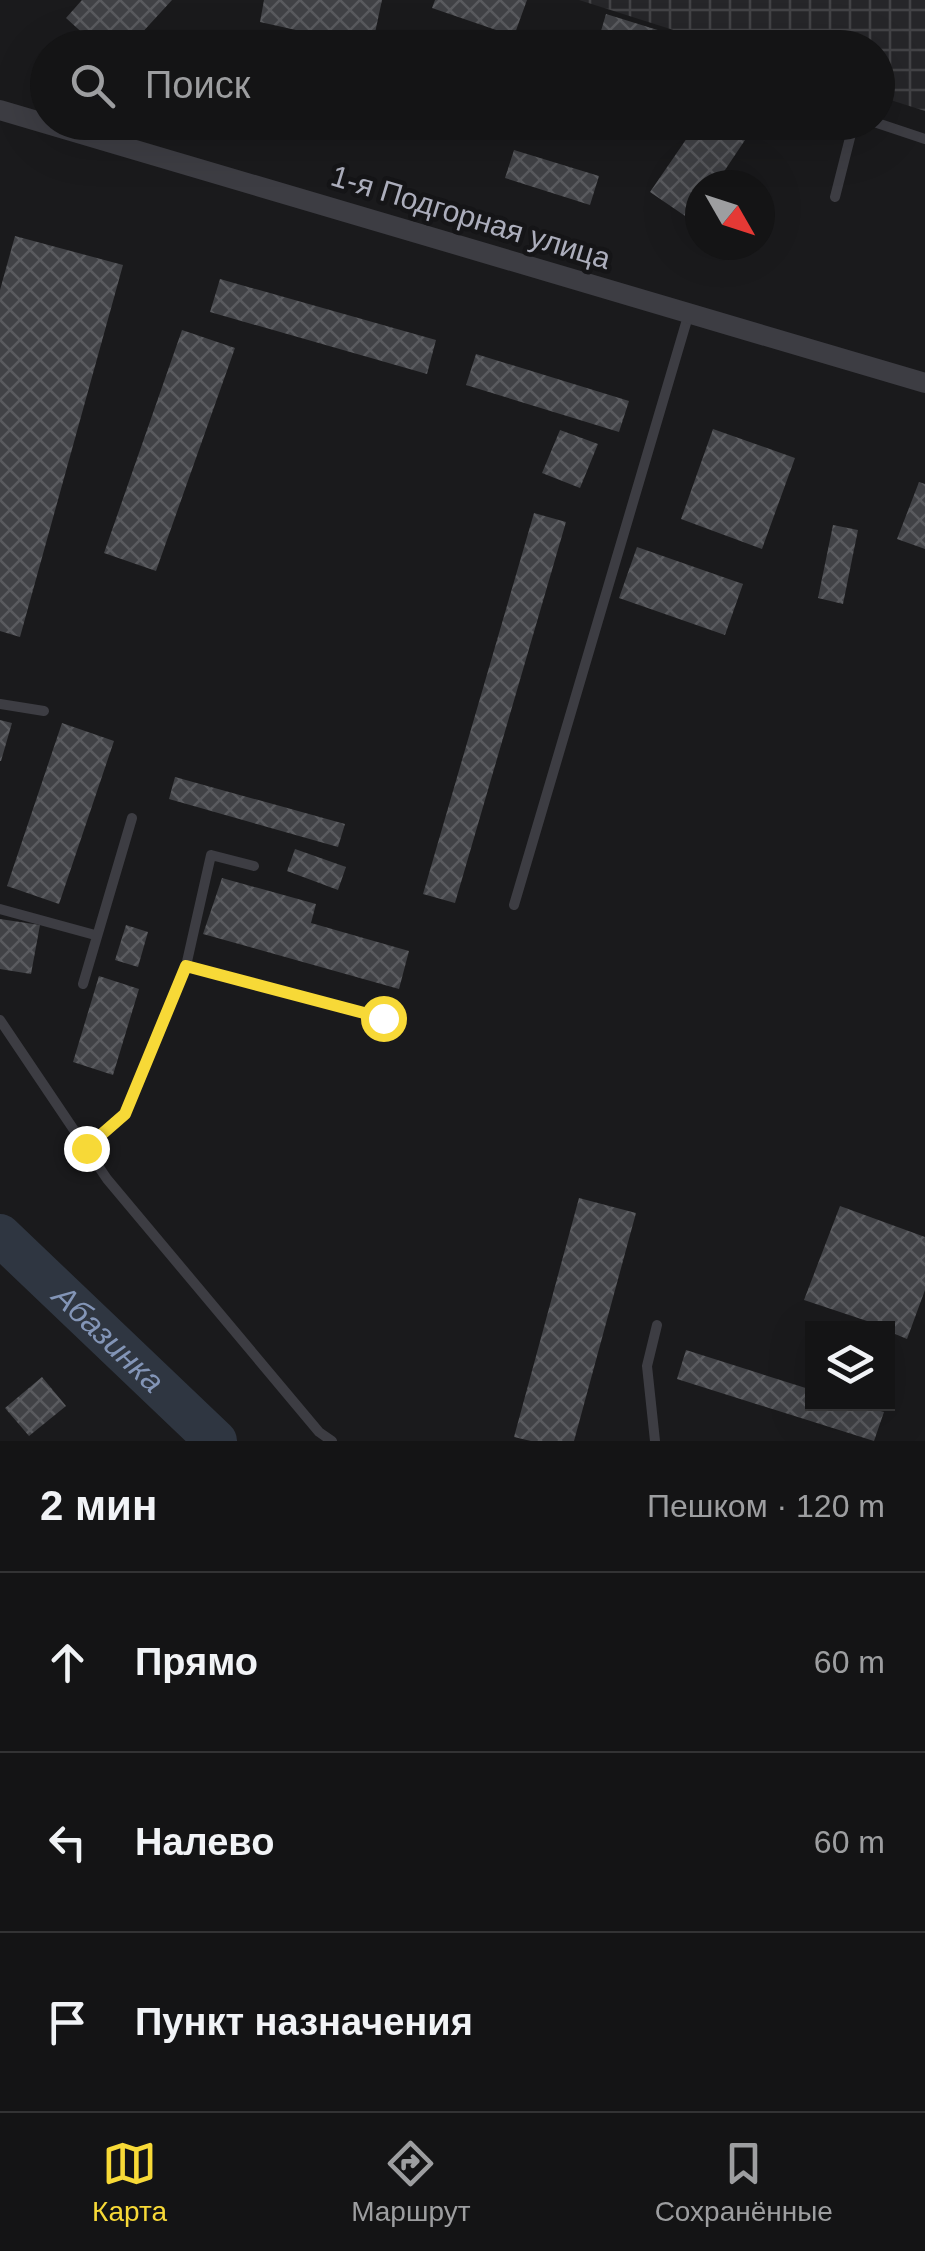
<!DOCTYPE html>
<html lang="ru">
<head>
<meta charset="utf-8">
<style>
  body { margin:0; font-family:Helvetica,sans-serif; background:#1d1d1e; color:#f1f3f6 }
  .controls { position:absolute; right:30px; bottom:30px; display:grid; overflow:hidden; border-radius:0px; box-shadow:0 10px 40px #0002 }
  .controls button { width:90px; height:90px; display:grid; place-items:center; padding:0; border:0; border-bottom:2px solid #333334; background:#141415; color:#f1f3f6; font:50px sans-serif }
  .compass { position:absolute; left:685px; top:170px; width:90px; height:90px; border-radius:50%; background:#141415; box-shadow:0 10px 40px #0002; rotate:129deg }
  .stop { position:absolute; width:30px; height:30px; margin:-22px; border:8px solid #f7d937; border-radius:50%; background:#fff }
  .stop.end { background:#f7d937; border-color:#fff; box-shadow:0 2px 10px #0008 }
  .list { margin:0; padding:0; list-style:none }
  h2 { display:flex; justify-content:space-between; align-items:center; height:130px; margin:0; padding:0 40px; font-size:42px }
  h2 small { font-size:32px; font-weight:400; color:#9d9ea0 }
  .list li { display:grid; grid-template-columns:65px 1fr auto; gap:30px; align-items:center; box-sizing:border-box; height:180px; padding:0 40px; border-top:2px solid #333334 }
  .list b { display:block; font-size:38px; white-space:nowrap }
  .list em { font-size:32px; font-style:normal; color:#9d9ea0 }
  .icon { flex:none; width:55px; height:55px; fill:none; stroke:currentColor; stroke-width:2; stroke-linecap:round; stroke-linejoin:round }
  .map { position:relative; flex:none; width:925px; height:1441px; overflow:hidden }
  .search { position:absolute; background:#141415; box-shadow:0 10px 40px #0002; left:30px; right:30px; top:30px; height:110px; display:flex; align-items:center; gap:25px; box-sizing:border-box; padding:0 35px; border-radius:55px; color:#9d9ea0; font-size:38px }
  .sheet { height:670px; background:#141415 }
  nav { display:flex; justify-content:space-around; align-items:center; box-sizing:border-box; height:140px; border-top:2px solid #333334; background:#141415; font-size:28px; color:#9d9ea0 }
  nav a { display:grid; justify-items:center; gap:5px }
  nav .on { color:#f7d937 }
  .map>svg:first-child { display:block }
  .industrial { fill:url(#industrial-grid) }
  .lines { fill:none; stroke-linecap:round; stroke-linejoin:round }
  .river { stroke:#2f3641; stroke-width:42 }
  .building { fill:url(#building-cross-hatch) }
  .lane { stroke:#3d3d43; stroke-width:10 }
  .street { stroke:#3d3d43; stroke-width:20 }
  .route { stroke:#f7d937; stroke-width:12 }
  .labels { text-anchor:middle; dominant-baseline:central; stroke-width:9; stroke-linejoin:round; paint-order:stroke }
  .street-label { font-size:30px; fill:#acaebc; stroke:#151517 }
  .water-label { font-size:32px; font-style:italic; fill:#8395b7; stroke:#151517 }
</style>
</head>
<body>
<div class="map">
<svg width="925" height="1441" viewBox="0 0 925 1441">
  <defs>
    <pattern id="industrial-grid" width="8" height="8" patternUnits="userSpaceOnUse" patternTransform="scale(2.5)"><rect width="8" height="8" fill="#262629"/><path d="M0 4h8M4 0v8" fill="none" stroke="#434346"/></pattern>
    <pattern id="building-cross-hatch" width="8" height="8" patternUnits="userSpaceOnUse" patternTransform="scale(2.5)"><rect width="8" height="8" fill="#414246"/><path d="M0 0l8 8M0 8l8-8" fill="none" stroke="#5a5b5f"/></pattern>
  </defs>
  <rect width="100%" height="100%" fill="#1a1a1c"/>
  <!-- industrial -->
  <path class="industrial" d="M579,0H925V111L878,96V48L727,47Z"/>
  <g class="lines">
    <!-- river -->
    <path class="river" id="s1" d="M0,1235L216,1441"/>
  </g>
  <!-- building -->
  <path class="building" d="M82,0H172L128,48H99L66,18Z
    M264,0H382L372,47L260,22Z
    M435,0H527L514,36L432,8Z
    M606,14L690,40L688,48H596Z
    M191,34L229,41L227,48H189Z
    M698,122H757L715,185H700V207L691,220L650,192Z
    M514,150L599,176L590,205L505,178Z
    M15,236L123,265L20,637L0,631V290Z
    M220,279L436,340L427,374L210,312Z
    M182,330L235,348L156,571L104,553Z
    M476,354L629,401L619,432L466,385Z
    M713,429L795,458L762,549L681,519Z
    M560,430L598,444L580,488L542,473Z
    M919,482L925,484V549L897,539Z
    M534,513L566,522L455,903L423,894Z
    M833,525L858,530L843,604L818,598Z
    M637,547L743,584L725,635L619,598Z
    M0,720L12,723L1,761H0Z
    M62,723L114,741L59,904L7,886Z
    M175,777L345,824L338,847L169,799Z
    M295,849L346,867L338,890L287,871Z
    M222,878L316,904L311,923L409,951L399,989L203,934Z
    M0,919L40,925L31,974L0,969Z
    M126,925L148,932L138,967L115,960Z
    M99,976L139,989L113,1075L73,1062Z
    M579,1198L636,1213L574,1441H531L514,1437Z
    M840,1206L925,1237V1290L907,1339L888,1331V1328L804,1300Z
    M686,1350L812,1390V1404H856L884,1412L874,1441L677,1379Z
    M42,1377L66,1406L29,1436L5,1408Z"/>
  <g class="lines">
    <!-- lane -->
    <path class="lane" d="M874,122L925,139
      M835,197L854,122
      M0,704L44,711
      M514,905L689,313
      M0,909L95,935
      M186,966L383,1018
      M83,984L132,818
      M0,1020L107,1179L319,1432L332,1441
      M86,1148L125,1114L186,966L211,855L254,866
      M655,1441L647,1366L657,1325"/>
    <!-- street -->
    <path class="street" d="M0,110L925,383"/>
  </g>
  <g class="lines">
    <!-- route -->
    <path class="route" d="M86,1148L125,1114L186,966L383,1018"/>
  </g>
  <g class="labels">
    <!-- street labels -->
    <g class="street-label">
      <text transform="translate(471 217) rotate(17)">1-я Подгорная улица</text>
    </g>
    <!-- water labels -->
    <g class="water-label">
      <text stroke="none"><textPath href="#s1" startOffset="150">Абазинка</textPath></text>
    </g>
  </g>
</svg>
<div class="controls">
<button><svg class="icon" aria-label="layers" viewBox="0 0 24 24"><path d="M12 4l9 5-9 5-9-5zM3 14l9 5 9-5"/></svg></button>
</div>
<svg class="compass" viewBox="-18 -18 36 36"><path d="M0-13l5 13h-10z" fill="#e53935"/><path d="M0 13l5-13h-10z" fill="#9d9ea0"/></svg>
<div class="stop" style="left:383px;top:1018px"></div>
<div class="stop end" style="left:86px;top:1148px"></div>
<div class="search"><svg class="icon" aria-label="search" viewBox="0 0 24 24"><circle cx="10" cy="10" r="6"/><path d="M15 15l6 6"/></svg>Поиск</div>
</div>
<section class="sheet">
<h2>2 мин<small>Пешком · 120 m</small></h2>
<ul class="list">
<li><svg class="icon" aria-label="ahead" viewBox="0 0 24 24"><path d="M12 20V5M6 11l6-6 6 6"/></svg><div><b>Прямо</b></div><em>60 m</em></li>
<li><svg class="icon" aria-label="left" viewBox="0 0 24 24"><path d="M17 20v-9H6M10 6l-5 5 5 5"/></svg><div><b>Налево</b></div><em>60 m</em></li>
<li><svg class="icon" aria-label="arrive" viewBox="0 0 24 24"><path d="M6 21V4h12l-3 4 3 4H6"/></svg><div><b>Пункт назначения</b></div></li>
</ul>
</section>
<nav>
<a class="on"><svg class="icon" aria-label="map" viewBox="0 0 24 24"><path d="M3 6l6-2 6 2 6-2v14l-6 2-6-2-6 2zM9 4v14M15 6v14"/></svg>Карта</a>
<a><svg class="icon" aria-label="directions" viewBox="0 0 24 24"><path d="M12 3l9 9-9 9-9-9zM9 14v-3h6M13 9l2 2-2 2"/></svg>Маршрут</a>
<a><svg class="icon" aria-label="saved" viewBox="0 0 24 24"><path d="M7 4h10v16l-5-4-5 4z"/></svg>Сохранённые</a>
</nav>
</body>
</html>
